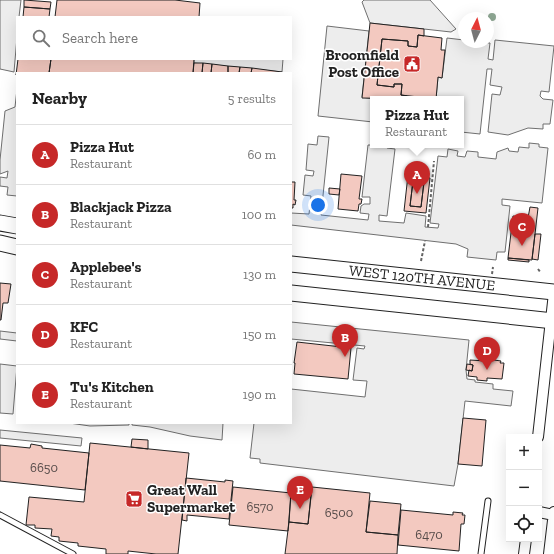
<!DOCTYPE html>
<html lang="en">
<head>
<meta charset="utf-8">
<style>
  body { margin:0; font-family:"Zilla Slab",serif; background:#f2f2f2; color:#222 }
  .controls { position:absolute; right:12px; bottom:12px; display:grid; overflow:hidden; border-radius:0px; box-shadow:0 4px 16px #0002 }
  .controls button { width:36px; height:36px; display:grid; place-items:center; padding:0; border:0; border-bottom:1px solid #e0e0e0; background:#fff; color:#222; font:20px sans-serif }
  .compass { position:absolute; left:458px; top:12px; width:36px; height:36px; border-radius:50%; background:#fff; box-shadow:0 4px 16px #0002; rotate:6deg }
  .you { position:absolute; left:318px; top:205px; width:14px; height:14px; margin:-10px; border:3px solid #fff; border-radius:50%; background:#1a73e8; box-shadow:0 0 0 6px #1a73e833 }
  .badge { display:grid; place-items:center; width:26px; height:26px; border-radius:50%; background:#c62828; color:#fff; font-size:13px; font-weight:700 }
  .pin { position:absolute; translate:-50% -33px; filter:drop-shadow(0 1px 2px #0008) }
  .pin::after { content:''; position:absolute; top:21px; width:14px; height:12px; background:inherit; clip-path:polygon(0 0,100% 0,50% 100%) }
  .popup { position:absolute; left:370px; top:96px; width:94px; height:52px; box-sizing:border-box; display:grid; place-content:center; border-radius:0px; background:#fff; filter:drop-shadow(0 1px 3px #0005); font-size:13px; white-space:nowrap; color:#767676 }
  .popup b { font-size:15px; color:#222 }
  .popup::after { content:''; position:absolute; left:50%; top:100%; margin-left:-8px; border:8px solid transparent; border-top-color:#fff }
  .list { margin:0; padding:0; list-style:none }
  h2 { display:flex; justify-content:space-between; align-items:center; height:52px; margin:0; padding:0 16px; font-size:17px }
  h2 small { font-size:13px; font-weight:400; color:#767676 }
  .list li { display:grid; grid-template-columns:26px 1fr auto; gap:12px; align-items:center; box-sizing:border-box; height:60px; padding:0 16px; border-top:1px solid #e0e0e0 }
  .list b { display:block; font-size:15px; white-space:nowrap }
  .list p { margin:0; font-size:13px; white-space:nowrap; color:#767676 }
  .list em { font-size:13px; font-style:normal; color:#767676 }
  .icon { flex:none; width:22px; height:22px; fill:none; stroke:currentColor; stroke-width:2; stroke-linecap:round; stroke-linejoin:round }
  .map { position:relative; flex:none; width:554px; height:554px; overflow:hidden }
  .search { position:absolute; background:#fff; box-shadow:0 4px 16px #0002; left:16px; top:16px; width:276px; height:44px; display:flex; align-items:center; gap:10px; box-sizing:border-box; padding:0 14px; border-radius:0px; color:#767676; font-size:15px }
  .panel { position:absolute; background:#fff; box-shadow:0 4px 16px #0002; left:16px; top:72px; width:276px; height:352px; border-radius:0px }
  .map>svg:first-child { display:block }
  .parking { fill:#ededed; stroke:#6f6f6f }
  .building { fill:#f3c9c0; stroke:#222; fill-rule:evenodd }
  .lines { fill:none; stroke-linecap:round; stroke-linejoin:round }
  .service-casing { stroke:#222; stroke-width:7 }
  .minor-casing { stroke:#222; stroke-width:12 }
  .primary-casing { stroke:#222; stroke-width:17 }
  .path { stroke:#646464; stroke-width:2; stroke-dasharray:3 2; stroke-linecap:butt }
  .service { stroke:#fff; stroke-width:5 }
  .minor { stroke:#fff; stroke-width:10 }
  .primary { stroke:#fff; stroke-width:15 }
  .tree { fill:#8da692 }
  .labels { text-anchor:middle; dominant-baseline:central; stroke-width:3; stroke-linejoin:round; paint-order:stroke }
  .number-label { font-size:13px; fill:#564c4a }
  .poi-label { font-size:15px; font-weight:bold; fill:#222; stroke:#fff; text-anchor:end }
  .street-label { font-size:15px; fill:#222; stroke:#fff }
</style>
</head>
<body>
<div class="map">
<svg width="554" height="554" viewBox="0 0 554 554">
  <rect width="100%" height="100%" fill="#fff"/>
  <!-- parking -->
  <path class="parking" d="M0,0H21L19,17H17V37L14,72L0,69Z
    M364,0H430L456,29L451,32L370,23L362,2Z
    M327,26L369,31L362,97L374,99H373V122L318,116Z
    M447,38L464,40V42L490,43L488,59L493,60L495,40L554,46L549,92L541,91L540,96L543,99L553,100L550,124H543V129L528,128L508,135L488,132L492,94L500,95L502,87L490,85L492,69H487L480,134L461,132V99H406L407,96L436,99L438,77L442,78Z
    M194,59H283L282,72L194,63Z
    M17,89V196L7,195L8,187L0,186V177L7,178L8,171L0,174V160L5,111L15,107Z
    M318,136L329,137L321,215L368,220L369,214L360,213L361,206L364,204H370V197H362L368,145H388L387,148L395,149L387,216L379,215V221L404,223L406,213L426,216L425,227L438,228L439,224L430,223L438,156L447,157L448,149L458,151L457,156L465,157L467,151L478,152V157L496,159L497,152L508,148L509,151L518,152L519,147L529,148V143L539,144V147L548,148L542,203L502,199V205L510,206L505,252H497L496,260L467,257L468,249L456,244L291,225V213L309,214L311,196L303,195L305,175L313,176L314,171L306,170L308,144L317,145Z
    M291,322L469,340L466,370L467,379L475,380V382L493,384V389L513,391L511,406L465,401L458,464L454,486L260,463V459L250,458L254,423H291V389L365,397L367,381L353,380L357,348L364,349L365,346L291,339Z
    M0,331L17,333V341L0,339Z
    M0,364L17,366L13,414L0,413Z
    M69,423H129V425L90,426Z
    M132,423H223L222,440L190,436L150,427L132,425Z
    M0,430L82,438L81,446L0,438Z"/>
  <!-- building -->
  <path class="building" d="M24,0L51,2L50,9L24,7Z
    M57,0H175L200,3L199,17H55Z
    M24,7L50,9L49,17H23Z
    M370,23L424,29V36L418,35L417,47L408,46V41L382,39L377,85L394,87V84H402L401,95L407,96L406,99L362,98Z
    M418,35L442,38L441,50H445L442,78L438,77L436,99L401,95L402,84H394V87L377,85L382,39L408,41V46L417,47Z
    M18,59H51L49,73H17L16,75Z
    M51,59H194L193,73H49Z
    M194,63H203L202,73H193Z
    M203,63L212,64L211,73H202Z
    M212,64L228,66V73H211Z
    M228,66L240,67L239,73H228Z
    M240,67L252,68L251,73H239Z
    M252,68L282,72V73H251Z
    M341,174L362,176L359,199H362L361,204H359L358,211L338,209Z
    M408,175L430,178L426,213L404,211ZM413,181L424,182L421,207L410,206Z
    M413,181L424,182L421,207L410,206Z
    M291,182H295L294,200H296L295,205L293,204V208H291Z
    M329,188L340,189L339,195L329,194Z
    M530,207L538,208L532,260L508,258L513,216L528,218Z
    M535,234H541L538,260L532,259Z
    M508,258L529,260V262L508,260Z
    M0,283L11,284L8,303H3L1,320H0Z
    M297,342L351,348L348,379L294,374L295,363H294Z
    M487,359L501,361L500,363H504L502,379L487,378V381L477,380V377L468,376L469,370L472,371L473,365L470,364V360L486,361Z
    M467,364L473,365L472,371L466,370Z
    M463,418L486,420L482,466L458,464Z
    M132,439L148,440V449L131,447Z
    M90,443L189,453L178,554H156L128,551V554H106V549L78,546V543L59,541V537L51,536L52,529L35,528V525H26L29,497L84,502Z
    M31,444L42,446V448L89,453L85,490L0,481V445L30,448Z
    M186,478L225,482V480L233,481L229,519L187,515V521L182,520Z
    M233,487L291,493L288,531L229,525Z
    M312,487L370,493L366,532L398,535L397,554H285L289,522L308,524Z
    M291,493L311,495L308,524L289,522Z
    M370,501L401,504L398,535L366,532Z
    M401,510L453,515V512L463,513L462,515H465L464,524H461L459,551L398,545Z"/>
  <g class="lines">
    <!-- service casing -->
    <g class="service-casing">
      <path id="service" d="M0,515L73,554
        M481,554L488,501"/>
    </g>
    <!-- minor casing -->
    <g class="minor-casing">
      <path id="minor" d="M538,437L554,293
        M539,512L554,515
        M524,554L526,539
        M549,554L554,512"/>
    </g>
    <!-- primary casing -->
    <g class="primary-casing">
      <path id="primary" d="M0,223L17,226
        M0,243L17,247
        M291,264L554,292
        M291,293L554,321"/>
    </g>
    <!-- path -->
    <path class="path" d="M428,227L434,161
      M421,261L425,241
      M538,269L541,273
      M492,274L493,267"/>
    <!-- service -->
    <use href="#service" class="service"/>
    <!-- minor -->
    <use href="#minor" class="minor"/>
    <!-- primary -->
    <use href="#primary" class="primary"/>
  </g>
  <!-- trees -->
  <circle class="tree" cx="492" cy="17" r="4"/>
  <!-- icons -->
  <defs>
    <g id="civic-square" transform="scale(0.9)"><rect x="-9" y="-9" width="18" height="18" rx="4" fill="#c62828" stroke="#fff"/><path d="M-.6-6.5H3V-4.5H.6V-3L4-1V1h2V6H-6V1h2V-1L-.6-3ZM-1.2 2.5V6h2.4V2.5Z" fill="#fff"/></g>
    <g id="supermarket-square" transform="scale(0.9)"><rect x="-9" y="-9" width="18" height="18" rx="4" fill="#c62828" stroke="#fff"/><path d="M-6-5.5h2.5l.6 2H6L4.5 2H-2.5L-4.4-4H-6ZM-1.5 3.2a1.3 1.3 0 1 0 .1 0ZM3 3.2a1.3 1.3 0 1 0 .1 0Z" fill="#fff"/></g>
  </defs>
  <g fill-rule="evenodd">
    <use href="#civic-square" x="412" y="64"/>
    <use href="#supermarket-square" x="134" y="499"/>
  </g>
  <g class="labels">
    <!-- number labels -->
    <g class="number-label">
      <text x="44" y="467">6650</text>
      <text x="260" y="506">6570</text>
      <text x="339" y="512">6500</text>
      <text x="429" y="534">6470</text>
    </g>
    <!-- poi labels -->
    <g class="poi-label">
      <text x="399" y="55">Broomfield<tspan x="399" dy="17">Post Office</tspan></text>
      <text x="147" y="490" text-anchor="start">Great Wall<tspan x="147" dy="17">Supermarket</tspan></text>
    </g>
    <!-- street labels -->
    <g class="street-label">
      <text transform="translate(422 278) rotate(6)">WEST 120TH AVENUE</text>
    </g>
  </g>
</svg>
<div class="controls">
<button>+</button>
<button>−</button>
<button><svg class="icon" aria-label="locate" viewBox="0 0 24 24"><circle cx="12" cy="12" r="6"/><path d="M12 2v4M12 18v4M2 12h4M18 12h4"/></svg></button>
</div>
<svg class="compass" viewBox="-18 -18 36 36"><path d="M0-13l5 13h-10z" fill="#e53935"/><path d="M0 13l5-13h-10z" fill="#767676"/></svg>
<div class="you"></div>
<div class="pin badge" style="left:417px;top:194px">A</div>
<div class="popup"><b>Pizza Hut</b>Restaurant</div>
<div class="pin badge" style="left:345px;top:357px">B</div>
<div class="pin badge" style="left:522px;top:246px">C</div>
<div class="pin badge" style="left:487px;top:370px">D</div>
<div class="pin badge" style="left:300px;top:509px">E</div>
<div class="search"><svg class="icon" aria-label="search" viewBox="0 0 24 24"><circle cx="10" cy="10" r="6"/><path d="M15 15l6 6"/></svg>Search here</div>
<section class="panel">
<h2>Nearby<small>5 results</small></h2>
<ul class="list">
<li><span class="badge">A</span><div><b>Pizza Hut</b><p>Restaurant</p></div><em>60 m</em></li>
<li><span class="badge">B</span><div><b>Blackjack Pizza</b><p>Restaurant</p></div><em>100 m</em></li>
<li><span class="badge">C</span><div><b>Applebee's</b><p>Restaurant</p></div><em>130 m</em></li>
<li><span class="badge">D</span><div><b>KFC</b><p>Restaurant</p></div><em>150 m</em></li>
<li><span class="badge">E</span><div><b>Tu's Kitchen</b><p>Restaurant</p></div><em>190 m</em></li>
</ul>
</section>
</div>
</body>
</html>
